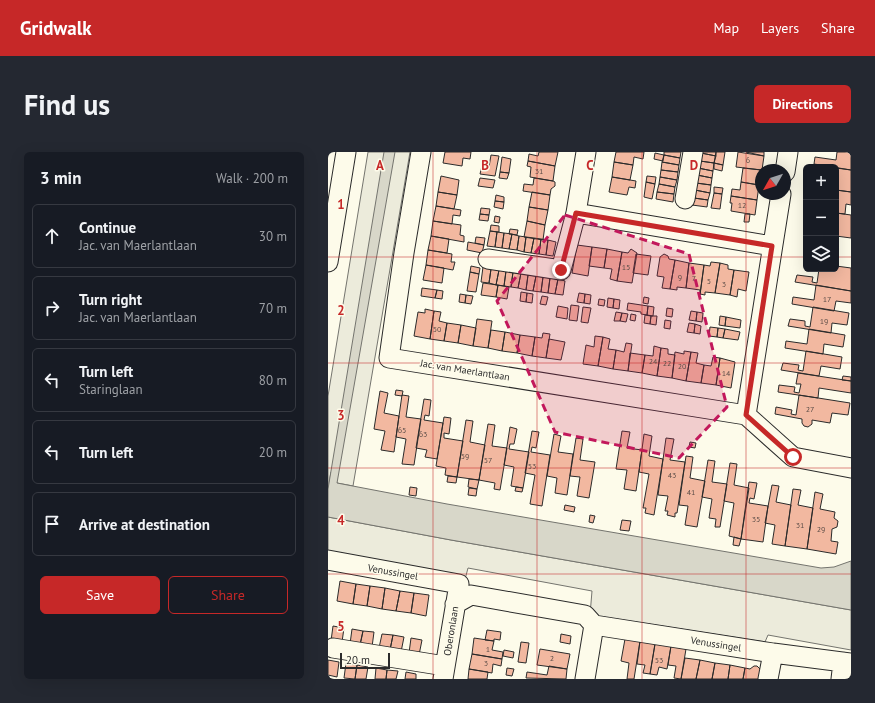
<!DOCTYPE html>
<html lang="en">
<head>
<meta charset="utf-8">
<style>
  body { margin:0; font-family:"PT Sans",sans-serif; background:#242831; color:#f1f3f6 }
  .controls { position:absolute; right:12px; top:12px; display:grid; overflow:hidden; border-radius:6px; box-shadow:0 4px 16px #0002 }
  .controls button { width:36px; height:36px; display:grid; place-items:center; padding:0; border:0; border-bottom:1px solid #363941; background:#171b24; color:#f1f3f6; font:20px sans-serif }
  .compass { position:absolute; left:427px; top:12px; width:36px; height:36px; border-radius:50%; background:#171b24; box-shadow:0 4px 16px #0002; rotate:231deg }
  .scale { position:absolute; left:12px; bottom:10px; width:50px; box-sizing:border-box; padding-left:4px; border:2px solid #2b2b2b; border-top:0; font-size:11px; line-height:14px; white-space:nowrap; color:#2b2b2b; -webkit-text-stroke:3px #fdfbea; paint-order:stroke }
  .stop { position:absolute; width:12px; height:12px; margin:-9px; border:3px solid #c62828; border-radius:50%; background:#fff }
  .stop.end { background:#c62828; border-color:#fff; box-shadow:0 1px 4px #0008 }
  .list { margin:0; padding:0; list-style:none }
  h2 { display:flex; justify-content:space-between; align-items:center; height:52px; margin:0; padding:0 16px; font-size:17px }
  h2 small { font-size:13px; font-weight:400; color:#9ea1a6 }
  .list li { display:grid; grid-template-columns:26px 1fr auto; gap:12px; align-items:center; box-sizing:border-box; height:64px; margin:0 8px 8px; padding:0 8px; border:1px solid #363941; border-radius:6px }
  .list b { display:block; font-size:15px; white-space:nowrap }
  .list p { margin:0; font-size:13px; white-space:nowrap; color:#9ea1a6 }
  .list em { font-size:13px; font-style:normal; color:#9ea1a6 }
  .actions { display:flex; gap:8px; padding:12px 16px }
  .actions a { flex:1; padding:9px 0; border:1px solid #c62828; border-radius:6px; text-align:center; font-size:14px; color:#c62828 }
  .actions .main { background:#c62828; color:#fff }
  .icon { flex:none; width:22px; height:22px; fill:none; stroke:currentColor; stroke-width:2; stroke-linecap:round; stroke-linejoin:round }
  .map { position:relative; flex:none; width:523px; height:527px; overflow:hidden; border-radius:6px }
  header { display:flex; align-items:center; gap:24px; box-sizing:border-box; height:56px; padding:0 20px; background:#c62828; color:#fff }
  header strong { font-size:19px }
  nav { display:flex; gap:22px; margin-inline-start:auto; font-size:14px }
  .intro { display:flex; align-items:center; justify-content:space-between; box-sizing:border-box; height:96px; padding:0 24px }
  h1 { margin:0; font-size:28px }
  .button { padding:10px 18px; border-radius:6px; background:#c62828; color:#fff; font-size:14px; font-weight:700 }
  main { display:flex; gap:24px; padding:0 24px }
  aside { flex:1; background:#171b24; border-radius:6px; box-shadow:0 4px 16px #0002 }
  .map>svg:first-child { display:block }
  .green { fill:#ecebdb; stroke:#74746e }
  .water { fill:#d8d7c9; stroke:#74746e }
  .building { fill:#f2b8a0; stroke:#2b2b2b }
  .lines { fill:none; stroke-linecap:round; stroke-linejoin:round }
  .minor-casing { stroke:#2b2b2b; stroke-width:21 }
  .minor { stroke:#fdfbea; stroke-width:19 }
  .route { stroke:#c62828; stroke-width:5 }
  .marked { fill:#c2185b; fill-opacity:0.2; stroke:#c2185b; stroke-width:3; stroke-dasharray:8 5; stroke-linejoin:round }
  .grid { fill:none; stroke:#c62828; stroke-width:1; stroke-opacity:0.55 }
  .labels { text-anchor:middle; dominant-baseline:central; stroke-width:3; stroke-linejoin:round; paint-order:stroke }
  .number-label { font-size:8px; fill:#5d4e48 }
  .street-label { font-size:10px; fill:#2b2b2b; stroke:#fdfbea }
  .grid-label { font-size:13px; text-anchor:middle; font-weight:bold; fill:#c62828; stroke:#fdfbea; stroke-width:3; stroke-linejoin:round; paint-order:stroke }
</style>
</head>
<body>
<header>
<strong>Gridwalk</strong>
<nav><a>Map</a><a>Layers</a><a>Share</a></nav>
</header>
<div class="intro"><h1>Find us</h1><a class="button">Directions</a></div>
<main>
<aside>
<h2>3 min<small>Walk · 200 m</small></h2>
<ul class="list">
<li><svg class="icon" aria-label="ahead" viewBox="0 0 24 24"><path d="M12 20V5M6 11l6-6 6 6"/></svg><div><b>Continue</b><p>Jac. van Maerlantlaan</p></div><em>30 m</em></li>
<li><svg class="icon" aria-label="right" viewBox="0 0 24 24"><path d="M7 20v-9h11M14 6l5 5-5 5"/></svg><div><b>Turn right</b><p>Jac. van Maerlantlaan</p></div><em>70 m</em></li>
<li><svg class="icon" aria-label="left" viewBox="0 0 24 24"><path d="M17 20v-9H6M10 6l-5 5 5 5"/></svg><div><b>Turn left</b><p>Staringlaan</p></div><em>80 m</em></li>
<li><svg class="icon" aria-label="left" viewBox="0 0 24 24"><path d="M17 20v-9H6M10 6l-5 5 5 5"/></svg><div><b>Turn left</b></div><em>20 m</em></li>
<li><svg class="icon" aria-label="arrive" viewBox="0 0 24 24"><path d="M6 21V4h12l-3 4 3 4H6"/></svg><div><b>Arrive at destination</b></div></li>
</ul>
<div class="actions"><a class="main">Save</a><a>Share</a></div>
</aside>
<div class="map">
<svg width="523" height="527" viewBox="0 0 523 527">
  <rect width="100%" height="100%" fill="#fdfbea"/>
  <!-- green -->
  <path class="green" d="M40,0H82L25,334L9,331L3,320L0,337V244Z
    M0,365L123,388L523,458V498L440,483L437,490L262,463L264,439L140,416L134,439L0,412Z"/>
  <!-- water -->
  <path class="water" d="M56,0H67L9,331L119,352L493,416L506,415L523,409V458L123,388L0,365V337Z"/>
  <!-- building -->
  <path class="building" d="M117,0H143L142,7L135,6L134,14L115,11Z
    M211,0H230L227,14L200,9L201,2L210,4Z
    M288,0H316L315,7L306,5L305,13L286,10Z
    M336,0H353L352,6L336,3Z
    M373,0H388V4L373,1Z
    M388,0H397L395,13L386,11Z
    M410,0L436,4L434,18L408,15Z
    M418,0H436V4Z
    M509,0H523V18L486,12L487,5L508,8Z
    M327,1L336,3L335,9L326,7Z
    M373,1L388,4L386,11L372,9Z
    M163,3L171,4L167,24L152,22L154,14L161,15Z
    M336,3L352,6L351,13L334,10Z
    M174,5L183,7L181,21L172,20Z
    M200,9L227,14L225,29L202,25L203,15L199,14Z
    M372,9L386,11L385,19L370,16Z
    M286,10L305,13L302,28L284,25Z
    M334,10L351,13L350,20L333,18Z
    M386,11L395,13L394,19L386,17Z
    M370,16L385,19L384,26L369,23Z
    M415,16L433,18L431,33L413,30Z
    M508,16L523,18V40L508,38Z
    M333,18L350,20L349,28L332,25Z
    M172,20L181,21L179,27L171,26Z
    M369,23L384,26L383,33L368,31Z
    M113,24L131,28L129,43L110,40Z
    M319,24L328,25L327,32L318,30Z
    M284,25L308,29L307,36L301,35L299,43L281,40Z
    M332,25L349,28L347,35L331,32Z
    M152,26L167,28L165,36L150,34Z
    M206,26L225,29L227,30V34L223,37L222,43L195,39L196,32L205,33Z
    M318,30L327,32L324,47L316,45Z
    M413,30L431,33L429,48L403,44L404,37L412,38Z
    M368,31L383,33L382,41L367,38Z
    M331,32L347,35L346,42L329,40Z
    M386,35L395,36L394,42L386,41Z
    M367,38L382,41L380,48L366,46Z
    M508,38L523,40V53L518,52L517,62L508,61Z
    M110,40L129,43L126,57L108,54Z
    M204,40L222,43L220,58L201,55Z
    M329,40L346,42L345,50L328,47Z
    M386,41L394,42L392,57L383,56Z
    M168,43L176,45V50L167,49Z
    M403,44L429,48L427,63L403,59L404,51H402Z
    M366,46L380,48L379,55L364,53Z
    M167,49L176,50L175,57L166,55Z
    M108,54L133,58L132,64L125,63L124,72L105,69Z
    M201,55L220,58L217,73L199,69Z
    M153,56L162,57L161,63L152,62Z
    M508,61L523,63V86L508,84Z
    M152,62L161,63L160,69L151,68Z
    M417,62H422L421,70H416Z
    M167,64L172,65L171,71L166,70Z
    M105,69L133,73L132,83L136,84V90L103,84Z
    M199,69L217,73L215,88L196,85Z
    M163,73L171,74V80L162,79Z
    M182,77L190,78L189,83L181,82Z
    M162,79L169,80L167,95L159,94Z
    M169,80L176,81L174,96L167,95Z
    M176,81L184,82L181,97L174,96Z
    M184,82L191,84L189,98L181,97Z
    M103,84L121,87L119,101L100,98Z
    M191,84L198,85L196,100L189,98Z
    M148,85L157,86L156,93L147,91Z
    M198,85L206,86L203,101L196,100Z
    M206,86L213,87L211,102L203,101Z
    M213,87L220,88L218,103L211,102Z
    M220,88L228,90L225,104L218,103Z
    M140,90L156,93L154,101L139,98Z
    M249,93L264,95L260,124L244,121Z
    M264,95L279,97L276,116L261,114Z
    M279,97L294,100L289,129L282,127L284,117L276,116Z
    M303,97L309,101L304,131L289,129L294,100L300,101Z
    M100,98L124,102L123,110H127L125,118L98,113Z
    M308,102L323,104L320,123L305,121Z
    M336,102L340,104L341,107L347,108L342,137L334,136L336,125L329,124L332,105Z
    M347,108L361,111L358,136L349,135V138L342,137Z
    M383,110L392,111L387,141L377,140V143L372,142L376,113L382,114Z
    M361,111L376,113L372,143V138L358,136Z
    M392,111L400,113V117L406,118L402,143L387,141Z
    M98,113L116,116L114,131L95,128Z
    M143,114L152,116L151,122L142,120Z
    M508,114L523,116V139L467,130L469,123L485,125L484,130L489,131L491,117H508Z
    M155,115L163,117L161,131L153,130Z
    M163,117L171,118L168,133L161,131Z
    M171,118L178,119L176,134L168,133Z
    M406,118L421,120L418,139L410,137L409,145L402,143Z
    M178,119L185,120L183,135L176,134Z
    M142,120L151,122L148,140L139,139Z
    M185,120L193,121L190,136L183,135Z
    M193,121L200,123L198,138L190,136Z
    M200,123L208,124L205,139L198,138Z
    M208,124L215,125L213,140L205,139Z
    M215,125L222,126L220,141L213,140Z
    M222,126L230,127L227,142L220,141Z
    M230,127L237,129L235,143L227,142Z
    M155,131L170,133L168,145L153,143Z
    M170,133L181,135L179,147L168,145Z
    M488,133L523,139V151L508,149L506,159L464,152L465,145L486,148Z
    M94,136L109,138L107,146L93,144Z
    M109,138L115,139L114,147L107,146Z
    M193,140L199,141L198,150L192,149Z
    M199,141L205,142L204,151L198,150Z
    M251,141L257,142L256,151L249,150Z
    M132,142L138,143L137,151L131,150Z
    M257,142L263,143L262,152L256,151Z
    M138,143L145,144L143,152L137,151Z
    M214,144L220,145L218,153L212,152Z
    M316,145L321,146L320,152L315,151Z
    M280,146L286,147L285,156L279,155Z
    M271,147L277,148L276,154L270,153Z
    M286,147L292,148L291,157L285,156Z
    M300,151L320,154L319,163L313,162V160L299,158Z
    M243,153L251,154L249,169L241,168Z
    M230,154L240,156L239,167L228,165Z
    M320,154L326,155L325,164L319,163Z
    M255,155L263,156L260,171L253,170Z
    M485,155L521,161L519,173L504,171L503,181L460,174L462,167L477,169V174L482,175Z
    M339,156L345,157L344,165L338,164Z
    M97,157L106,159L102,187L86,184L90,160L97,161Z
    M106,159L113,160L111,169L119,171L116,189L102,187Z
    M363,159L369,160L368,169L361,168Z
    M288,160L294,161L292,169H286Z
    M369,160L375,161L374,170L368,169Z
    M294,161L300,162L298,170L292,169Z
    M303,162L308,163L307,169L302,168Z
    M317,163L323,164L322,172L316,171Z
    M323,164H329L328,173L322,172Z
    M392,164L398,165L397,174L391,173Z
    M398,165L413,168L412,176L397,174Z
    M149,167L164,169L160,196L145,194Z
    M337,168L343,169L342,177L336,176Z
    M119,171L133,173L130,191L116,189Z
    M361,171L367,172L366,181L359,180Z
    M367,172L373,174L372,182L366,181Z
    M133,173L148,176L145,194L130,191Z
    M382,175L390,176L389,185L381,184Z
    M390,176L397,177L395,186L389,185Z
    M397,177L412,180L410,188L395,186Z
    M481,177L517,183L515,195L496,192L495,202L457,196L458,189L479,192Z
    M163,178L177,180L174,199L160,196Z
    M177,180L192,183L189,201L174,199Z
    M215,181L222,182L218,206L204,204L207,185L214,186Z
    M192,183L207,185L204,204L189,201Z
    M267,184L275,185L270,214L255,212L258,193L266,195Z
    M275,185L282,187L280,197L288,198L285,217L270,214Z
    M221,187L237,190L233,208L218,206Z
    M298,191L304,192L300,219L285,217L288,198L296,200Z
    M326,194L333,196L329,224L314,221L317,203L325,204Z
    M333,196L340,197V202L347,203L344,226L329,224Z
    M356,199L363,200L358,229L344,226L347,200L356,202Z
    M478,199L514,205L512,217L493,214L491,224L453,218L455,211L471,213L470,218L475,219Z
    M363,200L370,201L368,211L376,213L373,231L358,229Z
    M302,201L317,203L314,221L300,219Z
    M385,205L392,206L388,233L373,231L376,213L383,214Z
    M392,206L407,210L403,236L388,233Z
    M470,221L523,229V241L491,236L490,246L450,240L451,233L467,235L466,240L471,241L473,232H468Z
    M515,224L523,225V229L514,228Z
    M68,238L75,239L74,244L67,243Z
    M52,239L60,241L56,261L71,264L66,300L53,298L57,279L46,277Z
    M74,243L81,244L78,265L93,267L86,313L74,312L78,287L68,285Z
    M471,243L522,251L520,263L504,261L502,271L484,268V272L480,275L476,274L474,271V267L447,262L448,255L464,258L463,262L468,263Z
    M96,247L103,248L101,264L97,263L96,268L115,271L109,307L97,305L99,298L88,296Z
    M116,265L123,266L121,282L116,281V286L135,289L129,325L117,323L118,316L108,314Z
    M138,268L145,269L142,290L157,293L151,328L129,325Z
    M160,272L167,273L164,294L179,296L172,338L166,337L167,331L151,328Z
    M182,275L189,277L186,292H182L181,297L201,300L195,336L183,334L186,315L176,313Z
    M204,279L211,280L208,296L204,295L203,300L222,303L214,354L202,352L207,323L197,321Z
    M294,279L302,280L299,296L314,298L308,339L296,337L299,318L288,317Z
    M226,282L233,284L230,300L245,302L239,343L227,341L229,326L219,324Z
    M316,282L324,284L321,304L335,307L326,363L317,361L318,356H315L321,322L311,320Z
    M248,286L255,287L252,308L267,310L261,346L249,344L252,325L242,324Z
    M338,286L346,287L342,308L357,310L349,361H347V365L339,363L340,359H337L340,344L330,343Z
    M362,290L368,291L367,296L361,295Z
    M358,304L365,305L362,326L377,329L369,375L357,373L360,354L351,353Z
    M380,308L387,309L384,330L399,332L392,375H387L388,367L381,366L384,347L374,345Z
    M402,311L409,312L406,333L421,336L413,387L401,384L406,351L396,349Z
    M120,324L129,325L128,331L119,330Z
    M141,327L151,328L149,337L140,335Z
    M421,330L429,331L426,347L422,346L421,351L440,354L435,390L413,387Z
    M444,333L451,334L448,350L463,353L457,394L444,392L447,373L437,371Z
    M82,335L89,336L88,344L81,343Z
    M188,335L195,336L194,340L187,339Z
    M141,336L149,337L148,344L140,343Z
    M465,337L473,338L470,353L485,356L479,397L457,394Z
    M487,340L495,342L492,357L507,360L506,366L510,369L509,375L504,377L503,389L510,390L508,402L479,397Z
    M237,353L247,355L246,360L236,358Z
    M262,363L267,364L265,371L261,370Z
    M294,368L303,369L301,379L292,378Z
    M406,385L413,387L411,394L405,393Z
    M12,429L28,432L25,452L9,449Z
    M28,432L42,434L39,454L25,452Z
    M42,434L57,436L54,457L39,454Z
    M57,436L72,439L68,459L54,457Z
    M72,439L86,441L83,461L68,459Z
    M86,441L101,443L98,464L83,461Z
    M5,474L16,476L14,490L3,489Z
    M24,477L35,479L32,493L22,492Z
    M159,478L173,480L172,488L166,487V489L157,488Z
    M35,479L46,480L44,495L32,493Z
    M54,482L65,483L62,498L51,496Z
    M233,482L243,484L242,492L232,490Z
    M65,483L76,485L73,500L62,498Z
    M83,486L94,488L91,503L81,501Z
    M146,486L166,489L164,498L175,500L174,507L144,502Z
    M297,487L312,489L306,527H299L301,511L293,509Z
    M312,489L327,492L322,522L315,521L317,513L309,512Z
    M193,490L201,491L198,511L190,510Z
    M327,492L343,494L339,517L331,515L329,523L322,522Z
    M343,494L358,497L353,527L346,526L348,514L340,513Z
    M212,497L242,502L239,517L209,513Z
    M176,498L186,500L185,506L175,504Z
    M144,502L174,507L173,514L165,512L164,521L141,517Z
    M357,506L372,508L368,527H353Z
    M0,508L11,510L9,525L0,523Z
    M372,508L387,511L384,527H368Z
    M18,511L29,513L27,527L16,526Z
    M387,511L402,513L400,527H384Z
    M29,513L40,515L38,527H27Z
    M402,513L417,516L415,527H400Z
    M221,514L239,517L238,527L198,526L199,520L219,523Z
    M426,514H429L433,518L431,527H415L417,516L422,517Z
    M48,516L59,518L58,527H47Z
    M179,516L186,517L184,524L178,523Z
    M141,517L160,520L159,527H140Z
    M59,518L70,519L68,527H58Z
    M78,520L88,522V527H77Z"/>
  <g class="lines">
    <!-- minor casing -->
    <g class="minor-casing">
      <path id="minor" d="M93,0L76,101L61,206L418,263L453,42
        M258,0L248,61L444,94
        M457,20L460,0
        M357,47L365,0
        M160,107L233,118L248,61
        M0,110L18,0
        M418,263L465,305L523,316
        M0,408L131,432L115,527
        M127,452L143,443L257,463L266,473L445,501L523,511
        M5,496L117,514
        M257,527L266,473
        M440,527L445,501
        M513,527L515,510"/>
    </g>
    <!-- minor -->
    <use href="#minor" class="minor"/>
  </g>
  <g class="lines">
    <!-- route -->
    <path class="route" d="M233,118L248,61L444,94L418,263L465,305"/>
  </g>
  <!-- marked area -->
  <path class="marked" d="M237,63L361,102L399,255L351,306L227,280L169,149Z"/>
  <!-- grid -->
  <path class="grid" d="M105,0V527M209,0V527M314,0V527M418,0V527M0,105H478M508,105H523M0,211H523M0,316H523M0,422H523"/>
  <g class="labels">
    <!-- number labels -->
    <g class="number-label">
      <text x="420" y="8">6</text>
      <text x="211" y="19">31</text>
      <text x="414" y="53">12</text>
      <text x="298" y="115">15</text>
      <text x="352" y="125">9</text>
      <text x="366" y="126">7</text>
      <text x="381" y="129">5</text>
      <text x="396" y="132">3</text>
      <text x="499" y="147">17</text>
      <text x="496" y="169">19</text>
      <text x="109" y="177">50</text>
      <text x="325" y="209">24</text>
      <text x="339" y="211">22</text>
      <text x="354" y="214">20</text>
      <text x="398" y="221">14</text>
      <text x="482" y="257">27</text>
      <text x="74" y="278">65</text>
      <text x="95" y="282">63</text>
      <text x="137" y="304">59</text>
      <text x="160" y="308">57</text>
      <text x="204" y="314">53</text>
      <text x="344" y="323">43</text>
      <text x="363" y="340">41</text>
      <text x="428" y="367">35</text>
      <text x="472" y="373">31</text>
      <text x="493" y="377">29</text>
      <text x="160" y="497">1</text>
      <text x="224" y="506">2</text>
      <text x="331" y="508">53</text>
      <text x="158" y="511">3</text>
    </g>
    <!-- street labels -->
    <g class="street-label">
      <text transform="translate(137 218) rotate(9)">Jac. van Maerlantlaan</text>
      <text transform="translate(65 420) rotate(10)">Venussingel</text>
      <text transform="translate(123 479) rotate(-81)">Oberonlaan</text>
      <text transform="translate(388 492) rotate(9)">Venussingel</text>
    </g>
  </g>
  <g class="grid-label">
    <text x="52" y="18">A</text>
    <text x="157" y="18">B</text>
    <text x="262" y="18">C</text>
    <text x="366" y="18">D</text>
    <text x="13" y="57">1</text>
    <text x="13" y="163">2</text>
    <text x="13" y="268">3</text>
    <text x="13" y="373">4</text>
    <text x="13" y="479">5</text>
  </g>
</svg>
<div class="controls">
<button>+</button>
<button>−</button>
<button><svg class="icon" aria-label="layers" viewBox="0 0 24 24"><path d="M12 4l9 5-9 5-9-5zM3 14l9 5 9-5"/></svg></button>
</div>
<svg class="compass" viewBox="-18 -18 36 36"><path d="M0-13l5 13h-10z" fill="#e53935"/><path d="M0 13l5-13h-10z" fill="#9ea1a6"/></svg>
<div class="scale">20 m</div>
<div class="stop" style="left:465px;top:305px"></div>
<div class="stop end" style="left:233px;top:118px"></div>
</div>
</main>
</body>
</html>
